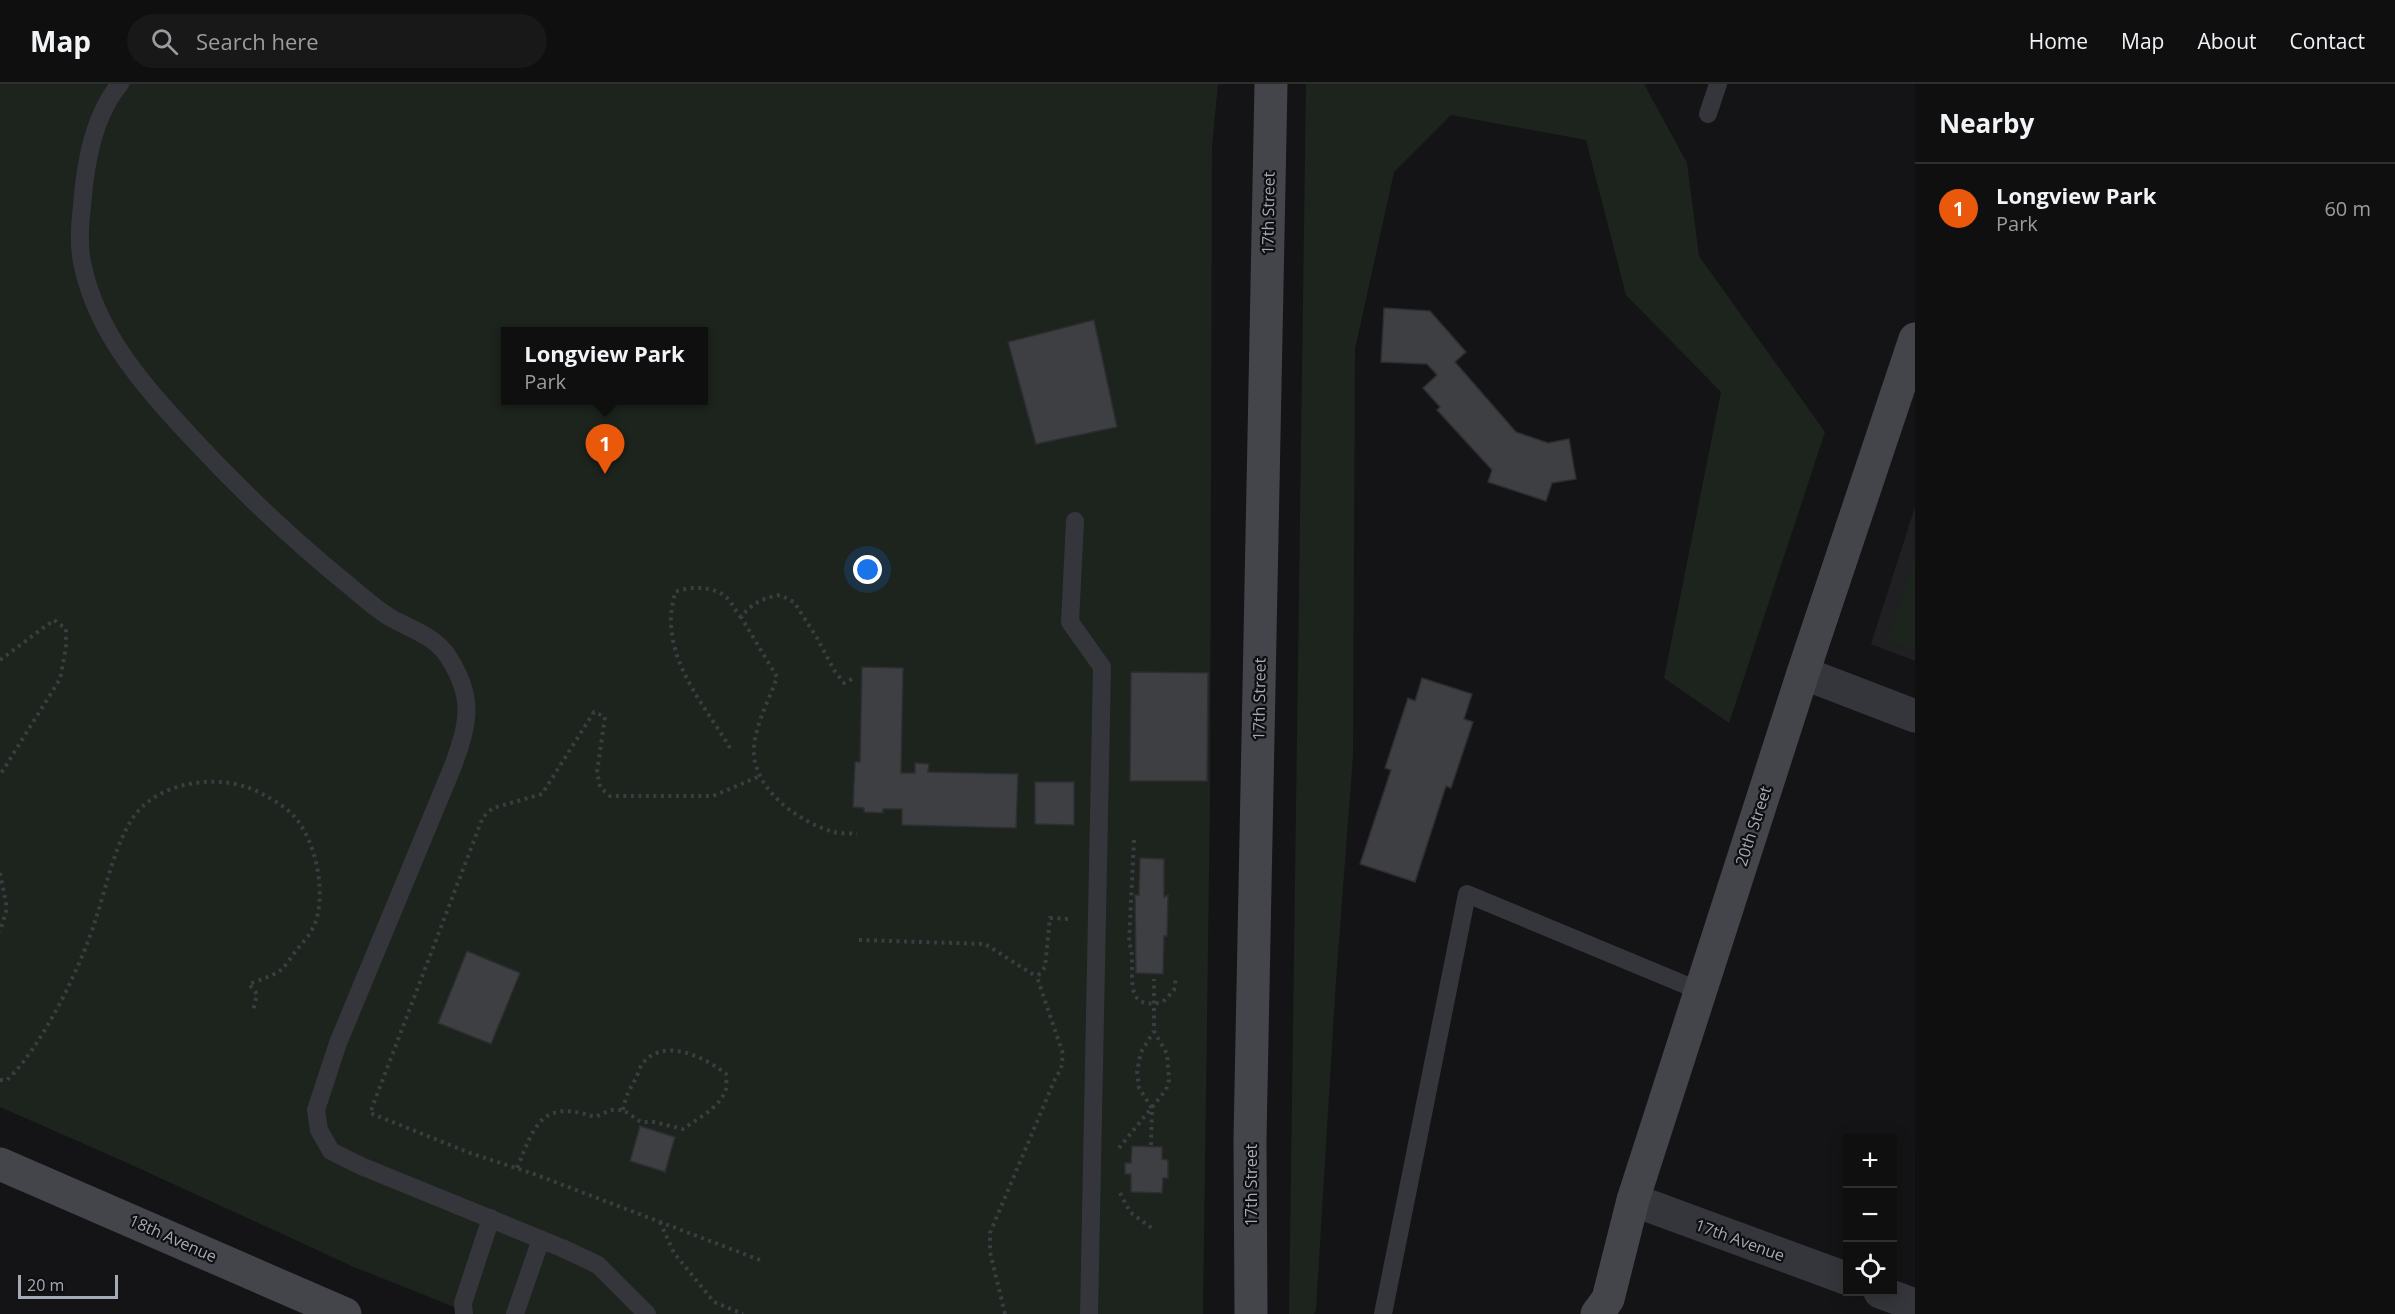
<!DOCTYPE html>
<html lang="en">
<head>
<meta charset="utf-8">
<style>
  body { margin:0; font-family:"Open Sans",sans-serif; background:#181819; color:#f1f3f6 }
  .controls { position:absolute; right:18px; bottom:18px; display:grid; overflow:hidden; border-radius:0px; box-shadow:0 3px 15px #0003 }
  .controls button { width:54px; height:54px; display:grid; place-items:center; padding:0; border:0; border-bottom:2px solid #2f2f30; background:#0f0f10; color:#f1f3f6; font:30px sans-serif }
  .scale { position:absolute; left:18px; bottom:15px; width:100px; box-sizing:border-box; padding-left:6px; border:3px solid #a5aab7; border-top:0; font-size:16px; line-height:21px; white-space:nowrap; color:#a5aab7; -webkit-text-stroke:4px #0f0f11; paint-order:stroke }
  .you { position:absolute; left:868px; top:486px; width:21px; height:21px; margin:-15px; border:4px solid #fff; border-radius:50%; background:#1a73e8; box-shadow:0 0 0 9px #1a73e833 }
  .badge { display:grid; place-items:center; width:39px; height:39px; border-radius:50%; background:#ea580c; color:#fff; font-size:20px; font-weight:700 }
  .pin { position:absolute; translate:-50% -50px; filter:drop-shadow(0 2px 3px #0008) }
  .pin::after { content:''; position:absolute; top:32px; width:21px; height:18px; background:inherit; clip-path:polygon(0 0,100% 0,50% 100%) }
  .popup { position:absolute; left:501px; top:243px; width:207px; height:78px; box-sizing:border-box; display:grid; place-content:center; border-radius:0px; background:#0f0f10; filter:drop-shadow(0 2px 4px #0005); font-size:20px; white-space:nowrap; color:#9b9c9f }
  .popup b { font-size:22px; color:#f1f3f6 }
  .popup::after { content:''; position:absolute; left:50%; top:100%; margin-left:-12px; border:12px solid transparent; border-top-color:#0f0f10 }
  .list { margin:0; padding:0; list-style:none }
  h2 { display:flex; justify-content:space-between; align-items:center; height:78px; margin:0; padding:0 24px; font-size:26px }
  h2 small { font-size:20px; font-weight:400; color:#9b9c9f }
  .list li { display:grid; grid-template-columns:39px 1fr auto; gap:18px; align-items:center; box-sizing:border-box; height:90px; padding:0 24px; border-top:2px solid #2f2f30 }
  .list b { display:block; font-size:22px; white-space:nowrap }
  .list p { margin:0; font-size:20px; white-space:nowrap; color:#9b9c9f }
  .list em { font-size:20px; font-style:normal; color:#9b9c9f }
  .icon { flex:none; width:33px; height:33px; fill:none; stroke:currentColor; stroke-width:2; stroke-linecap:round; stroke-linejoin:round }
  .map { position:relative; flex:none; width:1915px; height:1230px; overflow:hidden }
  header { display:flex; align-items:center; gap:36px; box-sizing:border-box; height:84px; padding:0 30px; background:#0f0f10; border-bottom:2px solid #2f2f30 }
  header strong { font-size:28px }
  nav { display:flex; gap:33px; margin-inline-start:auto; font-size:21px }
  .search { width:420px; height:54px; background:#181819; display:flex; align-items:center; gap:15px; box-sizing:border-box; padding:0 21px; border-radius:33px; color:#9b9c9f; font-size:22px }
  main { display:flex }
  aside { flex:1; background:#0f0f10 }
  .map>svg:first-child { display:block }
  .built { fill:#202023 }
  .green { fill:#1c241d; fill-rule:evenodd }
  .building { fill:#3e3f43; stroke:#2e2e32; stroke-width:1.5 }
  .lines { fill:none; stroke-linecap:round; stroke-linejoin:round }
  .path { stroke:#3b3d42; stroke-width:4; stroke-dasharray:3 4.5; stroke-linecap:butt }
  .lane { stroke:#35363b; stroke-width:18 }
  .street { stroke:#35363b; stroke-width:33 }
  .secondary { stroke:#43454b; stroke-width:33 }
  .labels { text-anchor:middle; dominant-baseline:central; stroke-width:4.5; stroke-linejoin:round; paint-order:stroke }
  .street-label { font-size:16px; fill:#a5aab7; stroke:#0f0f11 }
</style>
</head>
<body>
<header>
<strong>Map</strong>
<div class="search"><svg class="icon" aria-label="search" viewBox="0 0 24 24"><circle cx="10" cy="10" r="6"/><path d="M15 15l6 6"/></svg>Search here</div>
<nav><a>Home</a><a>Map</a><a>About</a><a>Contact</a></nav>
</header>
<main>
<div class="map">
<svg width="1915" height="1230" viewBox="0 0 1915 1230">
  <rect width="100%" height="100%" fill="#141416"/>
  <!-- built -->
  <path class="built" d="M1915,423V577L1871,560Z"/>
  <!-- green -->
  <path class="green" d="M0,0H1218L1212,62L1210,717L1203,1230H472L354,1183L123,1077L0,1023ZM506,248H704V316H506Z
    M1306,0H1644L1687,79L1699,172L1825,348L1729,639L1664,594L1721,308L1626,211L1586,56L1451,31L1394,88L1355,265L1353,672L1336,896L1316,1226L1314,1230H1289Z
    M1915,475V566L1888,556Z"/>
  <!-- building -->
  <path class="building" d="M1384,224L1430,227L1466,268L1455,278L1516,348L1548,359L1569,355L1576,395L1552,399L1546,417L1488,398L1492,386L1437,326L1440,323L1423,304L1437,291L1427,280L1381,278Z
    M1094,236L1117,343L1036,360L1008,258Z
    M862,583L903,584L901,689H915V679L929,680L928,688L1018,690L1016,744L902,741V725H883V729L864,728V724L853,723L855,678H860Z
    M1131,588L1208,589L1207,697H1130Z
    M1422,594L1472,610L1464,635L1473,638L1451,704L1446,702L1415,798L1360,780L1391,686L1385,684L1408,614L1415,617Z
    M1035,698H1074V741L1035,740Z
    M1140,774L1164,775V813L1168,811L1167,852H1164L1163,890L1136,889L1135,811H1139Z
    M467,867L520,889L491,960L438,939Z
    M640,1042L675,1053L665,1088L630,1077Z
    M1132,1062L1162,1063V1075L1168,1076V1094H1163L1162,1109L1131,1108V1090H1125V1079H1131Z"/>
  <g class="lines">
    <!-- path -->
    <path class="path" d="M0,576L54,536L66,545V564L60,595L0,691
      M852,595L844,599L834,586L817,554L794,518L780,511C763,514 752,519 741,533L777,593C769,617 752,646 754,672C758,709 801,739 834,748C841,750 850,749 857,750
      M730,664C707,625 673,587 671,540C670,530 673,519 675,508C690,502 714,502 726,513C732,518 735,527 741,533
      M1134,756L1129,859C1139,881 1117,929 1163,918L1174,906L1176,892
      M0,789L7,824L0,848
      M859,856L985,860L1037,893
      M0,996H7C42,963 82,881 96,834C107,801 114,762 134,732C162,694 228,688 266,712C275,717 285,723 292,730C317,755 330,819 310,849C306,856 300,861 296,867C291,873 287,880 282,885C274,892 259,896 249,900L257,910L253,927
      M1151,1061L1152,1024L1139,1004L1137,987L1141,968L1154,947
      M1119,1064L1166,1006L1169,996L1167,970L1154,947V895
      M517,1084C535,1041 541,1015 595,1033L611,1026H623L641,1038H654L683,1045C698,1034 720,1024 726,1005C727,1001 726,994 726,990C705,973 664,953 643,979C639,984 638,991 635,996C628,1009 626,1011 623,1026
      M1120,1109L1130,1128L1153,1145
      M660,1138L674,1169L714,1218L743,1230
      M760,1176L534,1090L470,1069L370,1029L483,733L493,724L542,710L594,628L605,633L597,688L600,703L610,712H713L760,692
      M1005,1230L990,1168V1149L1055,995L1061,985L1063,970L1037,893L1045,883L1050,834L1070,835"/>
    <!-- lane -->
    <path class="lane" d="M120,0C97,27 88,67 84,101C82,126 77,153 82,178C96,250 145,303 193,355C243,409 295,458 352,504C364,514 377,526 391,534C411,545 434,552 447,571C475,613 469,638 453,682L338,959L316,1026L319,1046L331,1067L361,1082L562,1164L598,1181L647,1230
      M1708,30L1718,0
      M1075,437L1070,538L1102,583L1089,1230
      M464,1230L463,1219L491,1134
      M515,1230L541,1155
      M1383,1230L1467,810L1700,907"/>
    <!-- street -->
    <path class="street" d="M1803,589L1915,632
      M1633,1116L1848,1195
      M1880,1208L1915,1221"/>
    <!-- secondary -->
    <path class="secondary" d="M0,1080L345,1230
      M1251,1230L1250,1055L1271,0
      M1597,1230L1608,1215L1633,1116L1803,589L1915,255"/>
  </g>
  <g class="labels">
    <!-- street labels -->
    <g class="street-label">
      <text transform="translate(1268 129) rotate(-89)">17th Street</text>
      <text transform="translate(1259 615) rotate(-89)">17th Street</text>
      <text transform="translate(1753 742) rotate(-72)">20th Street</text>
      <text transform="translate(1251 1101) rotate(-90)">17th Street</text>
      <text transform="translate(173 1154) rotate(24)">18th Avenue</text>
      <text transform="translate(1740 1156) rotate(20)">17th Avenue</text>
    </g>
  </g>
</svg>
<div class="controls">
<button>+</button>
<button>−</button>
<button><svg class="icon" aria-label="locate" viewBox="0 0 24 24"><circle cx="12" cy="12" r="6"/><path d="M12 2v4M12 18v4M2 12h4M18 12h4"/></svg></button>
</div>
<div class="scale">20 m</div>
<div class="you"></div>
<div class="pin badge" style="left:605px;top:390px">1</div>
<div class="popup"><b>Longview Park</b>Park</div>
</div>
<aside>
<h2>Nearby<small></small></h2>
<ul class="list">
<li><span class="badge">1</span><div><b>Longview Park</b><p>Park</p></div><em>60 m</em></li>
</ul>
</aside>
</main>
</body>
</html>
